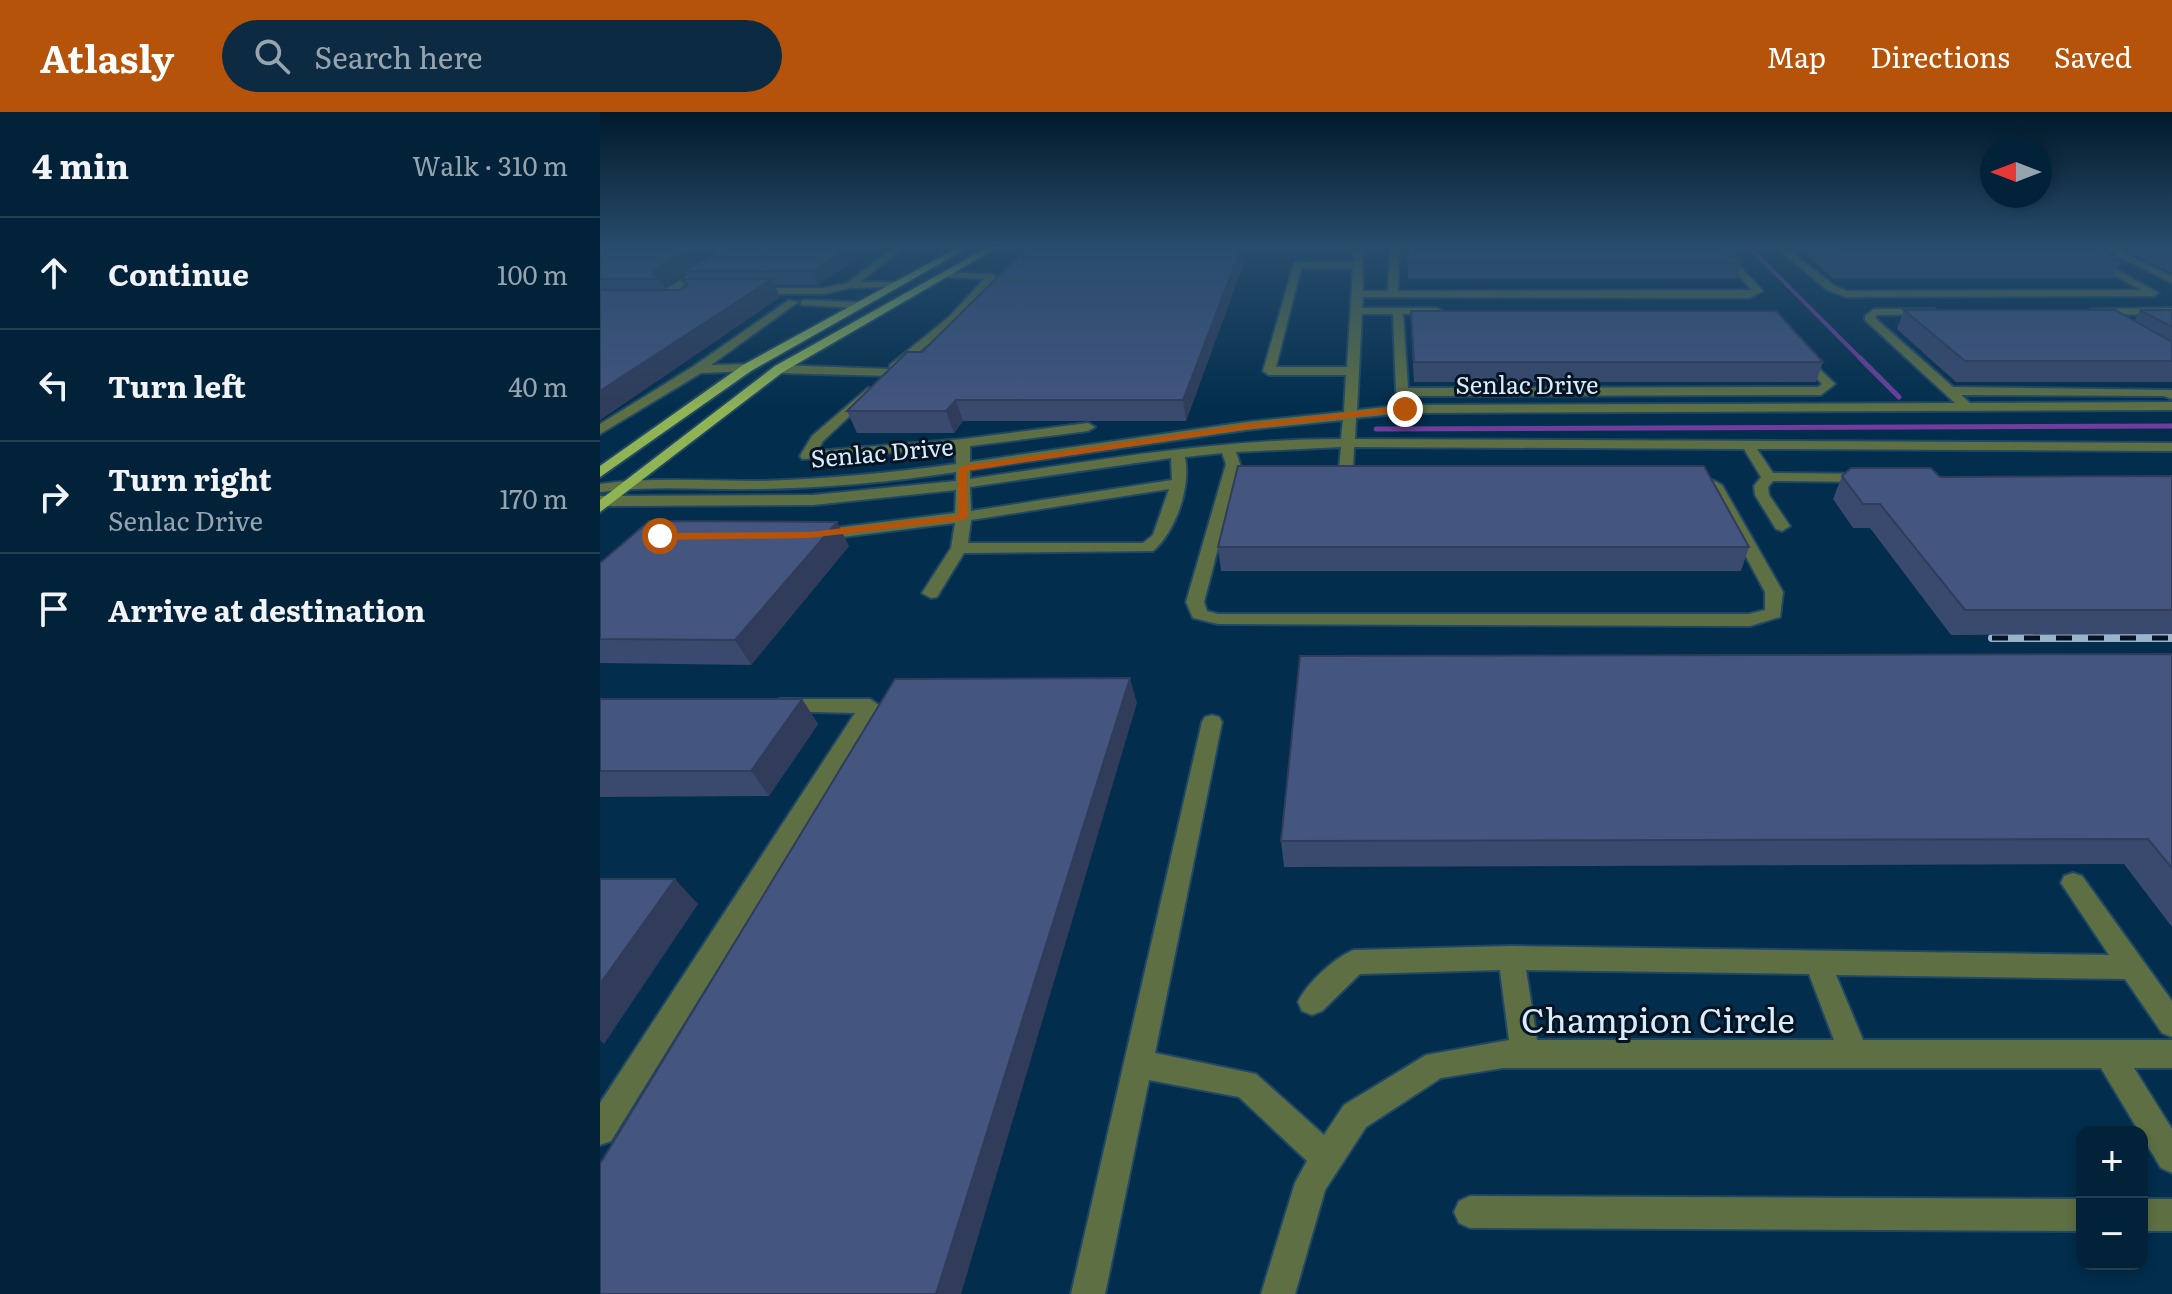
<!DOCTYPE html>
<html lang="en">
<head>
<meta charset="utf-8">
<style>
  body { margin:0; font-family:Literata,serif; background:#0c2a41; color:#f1f3f6 }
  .controls { position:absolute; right:24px; bottom:24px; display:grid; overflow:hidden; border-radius:16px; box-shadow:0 4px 12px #0003 }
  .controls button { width:72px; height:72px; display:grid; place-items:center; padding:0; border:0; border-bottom:2px solid #233f53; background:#022239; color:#f1f3f6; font:40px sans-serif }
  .compass { position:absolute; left:1380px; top:24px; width:72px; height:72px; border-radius:50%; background:#022239; box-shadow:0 4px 12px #0003; rotate:270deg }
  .stop { position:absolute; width:24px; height:24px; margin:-18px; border:6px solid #b45309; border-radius:50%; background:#fff }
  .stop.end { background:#b45309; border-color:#fff; box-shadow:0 2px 8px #0008 }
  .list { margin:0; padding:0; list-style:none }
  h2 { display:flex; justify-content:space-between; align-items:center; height:104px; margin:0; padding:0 32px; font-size:34px }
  h2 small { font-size:26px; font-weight:400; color:#96a4ae }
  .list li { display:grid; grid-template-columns:52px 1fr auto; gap:24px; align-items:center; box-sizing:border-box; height:112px; padding:0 32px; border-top:2px solid #233f53 }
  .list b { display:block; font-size:30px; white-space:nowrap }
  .list p { margin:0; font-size:26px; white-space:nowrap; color:#96a4ae }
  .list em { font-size:26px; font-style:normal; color:#96a4ae }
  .icon { flex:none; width:44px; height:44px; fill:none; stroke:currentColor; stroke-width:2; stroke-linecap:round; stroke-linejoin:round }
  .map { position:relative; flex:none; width:1572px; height:1182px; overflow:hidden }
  header { display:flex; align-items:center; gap:48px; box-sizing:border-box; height:112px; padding:0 40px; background:#b45309; color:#fff }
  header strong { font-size:38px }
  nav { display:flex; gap:44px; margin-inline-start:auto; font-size:28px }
  .search { width:560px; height:72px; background:#0c2a41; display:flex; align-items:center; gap:20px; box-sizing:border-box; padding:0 28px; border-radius:44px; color:#96a4ae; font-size:30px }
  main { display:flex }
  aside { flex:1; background:#022239 }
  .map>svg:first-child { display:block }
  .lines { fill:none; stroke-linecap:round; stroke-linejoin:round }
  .stream-far1 { stroke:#713d9d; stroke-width:4 }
  .stream { stroke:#713d9d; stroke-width:5 }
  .minor-casing { stroke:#204865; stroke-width:4 }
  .major-casing { stroke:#204865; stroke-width:4 }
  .minor { fill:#5e7043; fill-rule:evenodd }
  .major { fill:#90b454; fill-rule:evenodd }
  .rail-casing { stroke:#9cb4c9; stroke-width:8 }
  .rail { stroke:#051422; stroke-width:5; stroke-dasharray:16; stroke-linecap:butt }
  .wall { fill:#3a496e; fill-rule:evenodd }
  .shaded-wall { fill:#303c5a }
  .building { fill:#445580; stroke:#303c5a; stroke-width:2 }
  .route { fill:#b45309 }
  .labels { text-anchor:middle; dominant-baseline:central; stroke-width:6; stroke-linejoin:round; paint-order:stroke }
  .far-street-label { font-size:24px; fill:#daebfc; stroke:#051422 }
  .near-street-label { font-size:34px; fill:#daebfc; stroke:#051422 }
</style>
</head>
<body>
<header>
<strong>Atlasly</strong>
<div class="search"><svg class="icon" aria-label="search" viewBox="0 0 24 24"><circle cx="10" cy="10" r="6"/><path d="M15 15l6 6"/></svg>Search here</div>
<nav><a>Map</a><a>Directions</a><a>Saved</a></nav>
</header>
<main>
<aside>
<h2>4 min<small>Walk · 310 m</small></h2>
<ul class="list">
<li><svg class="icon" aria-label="ahead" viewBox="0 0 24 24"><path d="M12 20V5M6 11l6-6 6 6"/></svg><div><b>Continue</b></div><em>100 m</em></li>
<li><svg class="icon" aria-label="left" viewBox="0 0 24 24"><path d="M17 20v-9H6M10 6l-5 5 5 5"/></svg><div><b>Turn left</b></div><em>40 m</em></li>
<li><svg class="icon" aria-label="right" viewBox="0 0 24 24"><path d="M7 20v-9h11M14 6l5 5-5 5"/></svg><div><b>Turn right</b><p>Senlac Drive</p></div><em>170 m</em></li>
<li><svg class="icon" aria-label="arrive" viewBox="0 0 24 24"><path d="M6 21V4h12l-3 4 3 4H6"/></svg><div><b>Arrive at destination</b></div></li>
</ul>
</aside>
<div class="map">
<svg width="1572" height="1182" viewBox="0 0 1572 1182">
  <rect width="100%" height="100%" fill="#022d4c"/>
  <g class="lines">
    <!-- stream-far1 -->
    <path class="stream-far1" d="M1148,134L1262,248"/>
    <!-- stream -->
    <path class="stream" d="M1260,246L1299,285
      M776,317L1572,314"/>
    <!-- minor casing -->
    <g class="minor-casing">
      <path id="minor" d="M138,134H148L81,175H106L110,176V180L69,181L64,178Z
        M296,134H305L260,170H295L298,175L250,176L224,182H150L145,179L150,176H224L247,171Z
        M754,134H762L763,179H788L791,134H799L798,179L1152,178L1112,134H1121L1163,179L1149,186L763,185L762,196H837L842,199L837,202H803L808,276L1218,275L1222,272L1196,243L1202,240L1235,272L1221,283L802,284L796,280L793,202H762L757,298L805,293L1355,291L1265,208V204L1274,197H1335L1336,199L1331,202L1277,203L1275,206L1353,275L1572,278V287L1564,284L1361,283L1370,291L1572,290V298L805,301L756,306L755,327L1572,331V339L1157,337L1173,361L1268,362L1275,366L1268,370L1173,369L1168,375L1169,383L1190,414L1182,419L1176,417L1155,383L1154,374L1161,365L1144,337L754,335L753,358L746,362L739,358L741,335L636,340L640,352L604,490L607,499L618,502H1149L1165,498V480L1109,376L1086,362L1093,358L1122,373L1183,480L1180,505L1150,514L618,512L593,506L586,490L626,352L622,341L585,345C591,375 576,419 553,439L364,441L337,485L331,486L322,481L351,436L355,411L218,428L210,423L218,418L355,401L356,378L213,393L0,394V384L213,383L356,369V360C291,370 225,376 160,377C106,378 53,373 0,380V372C53,365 106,369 160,369C225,367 291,361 356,352V336L202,347L200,344L212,324L268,276L272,277V283L223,329L217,339L363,327L488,311L495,315L488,319L370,334V350L646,310L744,300L746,263H669L663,259L694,151L753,150ZM701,156H753L747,255H676ZM743,308L741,327C617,327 493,349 370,367V358L646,318ZM571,346L572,368L371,399L370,375ZM569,377L553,423L543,431H368L371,408Z
        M1175,134H1184L1235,174L1247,179L1541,178L1463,134H1473L1559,181L1554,184L1246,185L1227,178Z
        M1498,134H1508L1572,164V171Z
        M343,160L392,162L397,165L357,209L294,260L293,264L179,261L173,257L179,253L289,257L290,253L349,205L384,167L346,165Z
        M189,188L198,190L111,253L147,252L153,256L151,259L101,261L0,322V312L94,254Z
        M205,188L257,190L262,193L257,196L201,193V189Z
        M1572,196V202L1492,203L1487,200L1492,197Z
        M180,587H270L280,594L11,1029L0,1033V991L255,601L173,599L170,594Z
        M612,603L619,605L622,610L555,941L656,962L724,1023L744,993L826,943L909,928L900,858L760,862L722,899L712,903L702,899L698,890C707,871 735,845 754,838L911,834L1509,843L1461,771L1464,764L1473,761L1482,764L1572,889V925L1562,921L1525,867L1236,863L1263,928H1572V956H1534L1572,1017V1061L1561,1056L1501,956H903L841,966L766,1015L725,1078L695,1182H661L695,1071L707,1049L639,985L549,968L505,1182H471L602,610L605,605ZM926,858L1209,862L1234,928H937Z
        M870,1084L1482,1087V1119L870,1116L859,1111L854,1100L859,1089Z
        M1542,1087H1572V1119H1542Z"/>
    </g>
    <!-- major casing -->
    <g class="major-casing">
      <path id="major" d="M390,134H400L183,260L0,400V388L175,254Z
        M357,136L364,138L151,259L0,365V354L143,253Z"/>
    </g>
    <!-- minor -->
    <use href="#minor" class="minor"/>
    <!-- major -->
    <use href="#major" class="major"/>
    <!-- rail casing -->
    <g class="rail-casing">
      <path id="rail" d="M1392,526H1572"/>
    </g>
    <!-- rail -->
    <use href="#rail" class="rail"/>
  </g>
  <!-- wall -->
  <path class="wall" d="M0,134H109L113,142L274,134L218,173H174L180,185L0,308ZM86,161L89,167H81L85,175L80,178H66L64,175Z
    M650,134L586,309H363L354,321H257L247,299L322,240Z
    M808,134L1142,150L1138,167H808Z
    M1204,134H1495L1522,148L1513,166H1233L1203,139Z
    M1528,134H1572V161L1525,139Z
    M1304,198L1534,209L1540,198H1572V270H1356L1297,217Z
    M811,199L1223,250L1216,270H814L811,218Z
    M1242,364H1572V522L1351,523L1270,416H1253L1233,387Z
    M249,434L151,553L0,551V451Z
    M618,435H1149L1141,459H621Z
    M1572,542V815L1524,752L684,755L681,729Z
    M0,587H202L218,612L169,684L0,685Z"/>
  <!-- shaded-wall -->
  <path class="shaded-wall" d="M97,134H109L114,145L85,159L86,161L64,175L60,167L52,162L53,158Z
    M250,134H274L218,173L212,159Z
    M642,134H650L586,309L583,288Z
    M172,167L180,185L0,308V279Z
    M356,288L363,309L354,321L346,299Z
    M237,410L249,434L151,553L135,528Z
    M530,566L537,591L361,1182H336Z
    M202,587L218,612L169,684L151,659Z
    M75,767L98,792L4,932L0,928V872Z"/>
  <!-- building -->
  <path class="building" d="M0,134H97L53,158L52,162L60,167H0Z
    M127,134H250L212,159H85Z
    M429,134H642L583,288H356L346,299H247L307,240H322Z
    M808,134H1126L1142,150H808Z
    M1221,134H1495L1522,148H1239Z
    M1560,134H1572V139Z
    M81,167H172L0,279V178H80L88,173Z
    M1304,198H1515L1572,230V249H1365Z
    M1540,198H1572V215Z
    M811,199H1176L1223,250H814Z
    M638,354H1104L1149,435H618Z
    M1251,356H1331L1340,365L1572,364V498H1365L1280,392H1263L1242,364Z
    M49,409L237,410L135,528L0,527V451Z
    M1572,542V756L1548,727L681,729L700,544Z
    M530,566L336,1182H0V1052L295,567Z
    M0,587H202L151,659H0Z
    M0,767H75L0,872Z"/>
  <!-- sky -->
  <linearGradient id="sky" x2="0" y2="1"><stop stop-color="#01192a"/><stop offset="0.45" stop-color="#284c6c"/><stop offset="1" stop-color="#284c6c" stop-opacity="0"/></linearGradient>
  <rect width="1572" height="299" fill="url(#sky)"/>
  <!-- route -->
  <path class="route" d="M805,294L808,299L646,317L367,359L368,405L363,408L209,426L60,428L55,424L60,421L209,420L358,403V357L362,354L646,312Z"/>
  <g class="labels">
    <!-- far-street labels -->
    <g class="far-street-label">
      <text x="927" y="271">Senlac Drive</text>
      <text transform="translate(282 339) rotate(-5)">Senlac Drive</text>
    </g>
    <!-- near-street labels -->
    <g class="near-street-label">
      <text x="1058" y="906">Champion Circle</text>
    </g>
  </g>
</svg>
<div class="controls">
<button>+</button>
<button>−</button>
</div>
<svg class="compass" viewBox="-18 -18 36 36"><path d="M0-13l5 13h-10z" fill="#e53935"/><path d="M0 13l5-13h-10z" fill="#96a4ae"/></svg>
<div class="stop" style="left:60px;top:424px"></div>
<div class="stop end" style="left:805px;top:297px"></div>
</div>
</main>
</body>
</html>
